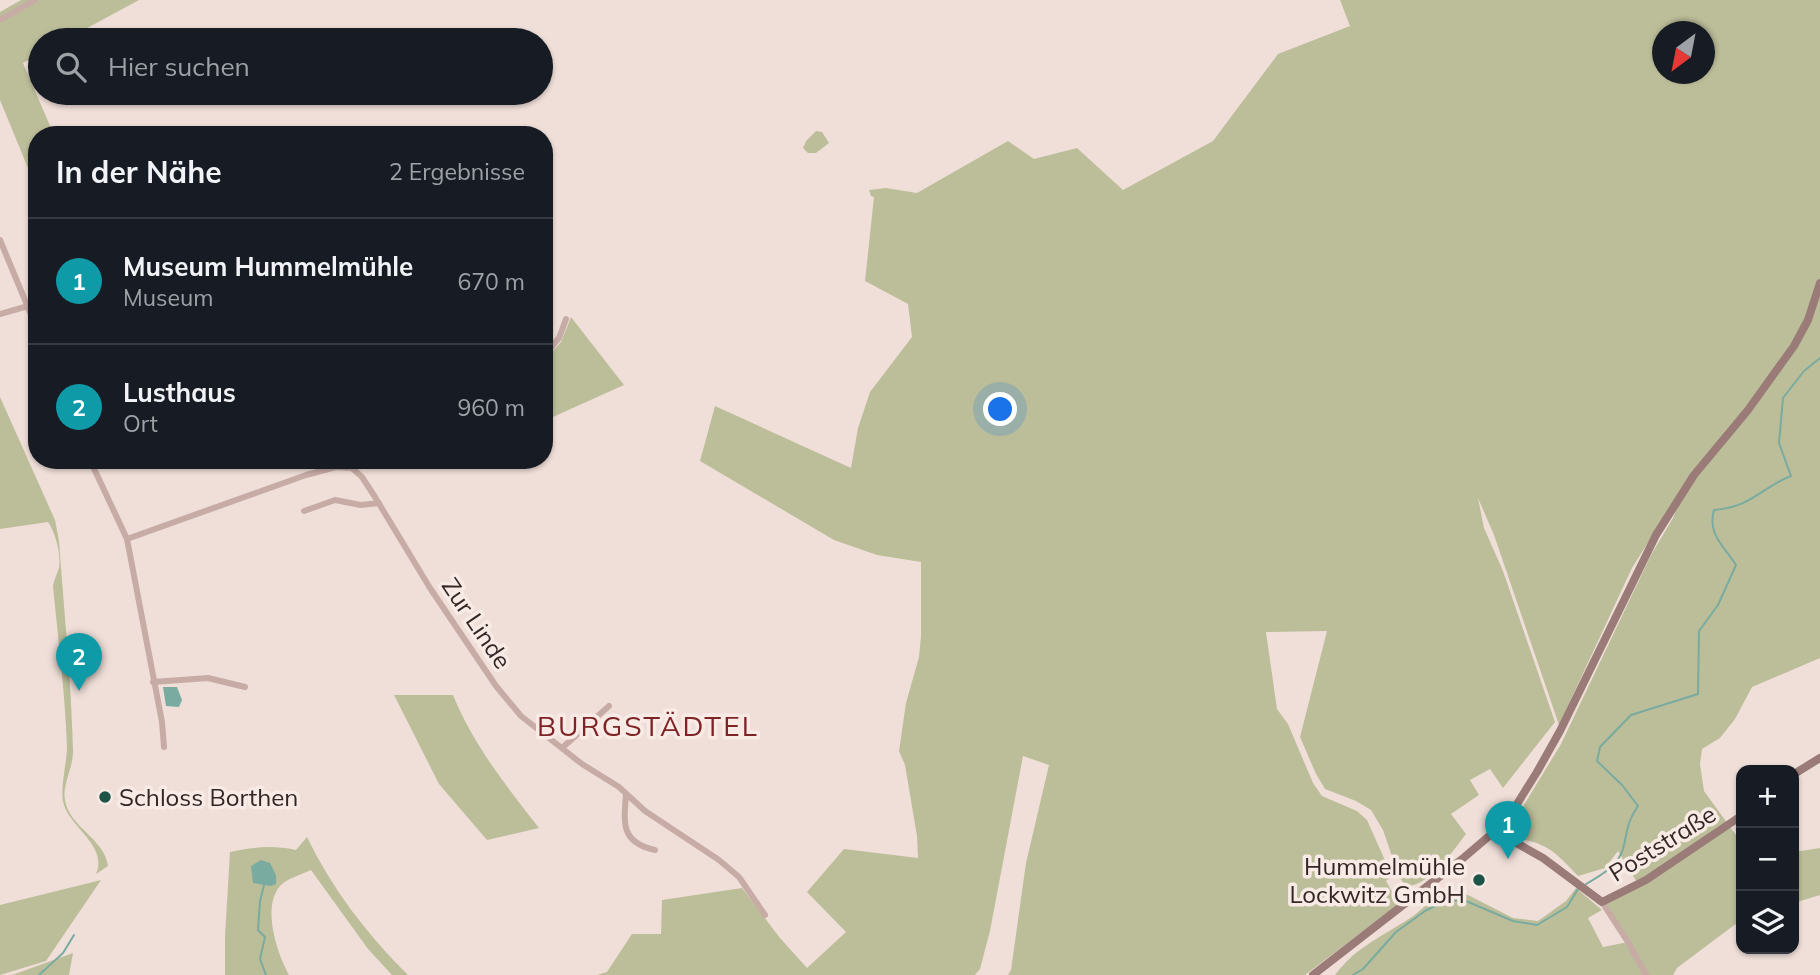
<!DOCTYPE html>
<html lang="de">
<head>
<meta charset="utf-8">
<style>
  body { margin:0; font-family:Mulish,sans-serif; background:#20242c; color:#f1f3f6 }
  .controls { position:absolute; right:21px; bottom:21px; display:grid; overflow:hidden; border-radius:14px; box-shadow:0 2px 5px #0004 }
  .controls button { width:63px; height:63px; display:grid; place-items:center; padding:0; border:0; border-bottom:2px solid #363941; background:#171b24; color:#f1f3f6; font:35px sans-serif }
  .compass { position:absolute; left:1652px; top:21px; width:63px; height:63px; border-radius:50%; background:#171b24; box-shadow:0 2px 5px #0004; rotate:212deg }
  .you { position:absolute; left:1001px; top:410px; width:24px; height:24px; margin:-18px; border:5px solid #fff; border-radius:50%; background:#1a73e8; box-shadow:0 0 0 10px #1a73e833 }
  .badge { display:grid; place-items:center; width:46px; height:46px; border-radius:50%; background:#1a73e8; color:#fff; font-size:23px; font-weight:700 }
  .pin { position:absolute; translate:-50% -58px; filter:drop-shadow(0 2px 4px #0008) }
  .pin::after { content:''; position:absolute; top:37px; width:24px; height:21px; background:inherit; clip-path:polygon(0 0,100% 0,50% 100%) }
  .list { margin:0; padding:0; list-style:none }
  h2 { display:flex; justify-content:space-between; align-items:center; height:91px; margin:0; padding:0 28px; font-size:30px }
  h2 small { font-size:23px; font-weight:400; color:#9ea1a6 }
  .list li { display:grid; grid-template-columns:46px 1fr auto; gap:21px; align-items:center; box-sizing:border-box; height:126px; padding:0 28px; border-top:2px solid #363941 }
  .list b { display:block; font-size:26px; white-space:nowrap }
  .list p { margin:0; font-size:23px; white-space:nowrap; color:#9ea1a6 }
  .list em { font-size:23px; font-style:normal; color:#9ea1a6 }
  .icon { flex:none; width:38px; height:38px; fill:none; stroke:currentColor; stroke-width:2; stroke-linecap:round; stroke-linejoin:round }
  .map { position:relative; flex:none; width:1820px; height:975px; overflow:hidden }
  .search { position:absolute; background:#171b24; box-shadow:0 2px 5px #0004; left:28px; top:28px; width:525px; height:77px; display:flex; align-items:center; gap:18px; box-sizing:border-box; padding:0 24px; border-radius:38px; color:#9ea1a6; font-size:26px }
  .panel { position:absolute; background:#171b24; box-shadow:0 2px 5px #0004; left:28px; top:126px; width:525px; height:343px; border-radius:28px }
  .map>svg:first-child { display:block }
  .green { fill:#bcbe9a; fill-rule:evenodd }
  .water { fill:#79aba0 }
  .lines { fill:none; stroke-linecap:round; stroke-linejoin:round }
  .stream { stroke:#79aba0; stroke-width:2 }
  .street { stroke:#c7aca6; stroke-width:6 }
  .secondary { stroke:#9a7b77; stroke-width:8 }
  .poi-dot { fill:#1e5348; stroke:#f8eae5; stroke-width:2.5 }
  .labels { text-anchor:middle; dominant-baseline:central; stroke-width:7; stroke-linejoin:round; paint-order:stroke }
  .street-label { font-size:24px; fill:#332726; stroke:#f8eae5 }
  .poi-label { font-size:24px; fill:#332726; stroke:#f8eae5; text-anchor:start }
  .quarter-label { font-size:28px; letter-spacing:2px; fill:#7e2326; stroke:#f8eae5 }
</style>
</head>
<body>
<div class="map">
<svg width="1820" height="975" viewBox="0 0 1820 975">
  <rect width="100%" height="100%" fill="#f0dfd9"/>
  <!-- green -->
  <path class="green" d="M21,0H139L65,40H40V54L23,63L54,135H37V190L0,100V12Z
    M1340,0H1820V658L1752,687L1735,719L1720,738L1702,749L1700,764L1704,791L1741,842V920L1677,968L1673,975H1335C1354,949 1377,939 1404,922C1418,914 1430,901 1442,890L1468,895L1513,918L1538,921L1566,901L1576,888L1602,910L1588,918L1603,947L1628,942L1602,902L1638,884L1618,851L1605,868L1578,876C1567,865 1556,851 1541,845C1532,840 1523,841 1513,836L1511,826L1561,744L1651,555L1673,518L1690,475L1632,568L1559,725L1494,535L1478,498L1484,528L1503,571L1555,722L1503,788L1490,769L1470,780L1479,795L1451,814L1466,834C1453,851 1428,888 1405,886L1398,874L1383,830L1371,810L1356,801L1325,789L1316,774L1300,737L1327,631L1266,632L1277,709L1288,724L1313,783L1322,796L1357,811L1367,820L1392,876L1386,881L1395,897L1400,893L1403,901L1305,975H1008L1011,970L1026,863L1049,765L1023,756L990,931L980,969L975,975H597L607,972L632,934H661L662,900L742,888L780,938L807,968L846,932L807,892L844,849L918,858L917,836L905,765L899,751L906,703L919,657L921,636V562L877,555L834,540L700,461L715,406L851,468L858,428L870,392L912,337L908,304L865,281L874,197L871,196L869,190L886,188L917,193L1008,141L1034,159L1077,148L1123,190L1213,141L1278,54L1350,26ZM1662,32H1704V74H1662Z
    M816,131L822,132L829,143L816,153H808L803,148L806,141Z
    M571,317L624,385L544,421V361L561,342Z
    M0,397L55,520L59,541C64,610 71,679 73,749C74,767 62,784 65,800C69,827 105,839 108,866L96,874C108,846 71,828 64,805C59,790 67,764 67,746C65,692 58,639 53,586C54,580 57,574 59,568C61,554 56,534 48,522L0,529Z
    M394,695H453C474,746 505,784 539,828L487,840L439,784Z
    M307,837C333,890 366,933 408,975H392L368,949L311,870C303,874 288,878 281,885C261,906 277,953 289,975H225V936L230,852C252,847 273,845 296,850Z
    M1820,848V895L1794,903V852Z
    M101,880L46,961L0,975V905Z
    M73,953L69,975H12Z"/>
  <!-- water -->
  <path class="water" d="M163,687H177L182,700L179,707L166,706Z
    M261,860L270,863L276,875V884L271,886L253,883L251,866Z"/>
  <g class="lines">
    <!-- stream -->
    <path class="stream" d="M1586,884C1600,876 1618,866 1623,849C1628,830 1626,824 1638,806L1622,785L1597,761L1600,747L1631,715L1698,694L1699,631L1718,605L1736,565C1724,546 1707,534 1714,510C1752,507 1760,488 1791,476L1779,443L1783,398L1804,371L1820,358
      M264,885L260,901L258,930L265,937L260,959L266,975
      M39,975L63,953L74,935
      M1353,975L1363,969L1396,932L1425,911L1447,900L1466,901L1513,921L1537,925L1567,907L1578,889"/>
    <!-- street -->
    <path class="street" d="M0,20L35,0
      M0,240L37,329
      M0,314L28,306
      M544,356L559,338L566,319
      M90,460L127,539L162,722L164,747
      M352,468L362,477L375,497L430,588L496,686L521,716L582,764L619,787L645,811L719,860L739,877L765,915
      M304,511L335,500L361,505L379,503
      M127,539L306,475L336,467L352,468L367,460
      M153,682L208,678L245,687
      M562,748L609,706
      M626,794C624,823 620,842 655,850
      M1602,902L1628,942L1646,975"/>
    <!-- secondary -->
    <path class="secondary" d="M1794,774L1820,758
      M1495,831L1543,858L1602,902L1646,880L1741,816
      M1313,975L1461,860L1495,831L1512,812L1537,772L1560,731L1656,535L1694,475L1748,410L1794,346L1808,320L1820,283"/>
  </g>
  <!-- markers -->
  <g class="poi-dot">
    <circle cx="105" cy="797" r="7"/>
    <circle cx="1479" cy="880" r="7"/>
  </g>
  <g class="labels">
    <!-- street labels -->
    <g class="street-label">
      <text transform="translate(477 623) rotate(56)">Zur Linde</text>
      <text transform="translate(1662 843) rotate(-32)">Poststraße</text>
    </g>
    <!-- poi labels -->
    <g class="poi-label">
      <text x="119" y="797">Schloss Borthen</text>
      <text x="1465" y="866" text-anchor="end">Hummelmühle<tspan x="1465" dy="28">Lockwitz GmbH</tspan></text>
    </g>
    <!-- quarter labels -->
    <g class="quarter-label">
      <text x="648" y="725">BURGSTÄDTEL</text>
    </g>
  </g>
</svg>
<div class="controls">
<button>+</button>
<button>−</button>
<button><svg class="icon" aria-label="layers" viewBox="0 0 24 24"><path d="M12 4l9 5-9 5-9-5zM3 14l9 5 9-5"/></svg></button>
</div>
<svg class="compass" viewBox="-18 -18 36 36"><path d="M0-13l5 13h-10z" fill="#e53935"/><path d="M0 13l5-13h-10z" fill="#9ea1a6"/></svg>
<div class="you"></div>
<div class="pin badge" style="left:1508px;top:859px;background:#0f9aa8">1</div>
<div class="pin badge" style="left:79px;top:691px;background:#0f9aa8">2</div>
<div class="search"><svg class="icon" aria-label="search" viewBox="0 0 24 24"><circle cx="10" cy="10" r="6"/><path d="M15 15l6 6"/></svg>Hier suchen</div>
<section class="panel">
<h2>In der Nähe<small>2 Ergebnisse</small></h2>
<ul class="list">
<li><span class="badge" style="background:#0f9aa8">1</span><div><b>Museum Hummelmühle</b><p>Museum</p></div><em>670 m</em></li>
<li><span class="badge" style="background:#0f9aa8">2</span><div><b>Lusthaus</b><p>Ort</p></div><em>960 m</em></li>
</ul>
</section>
</div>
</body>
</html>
